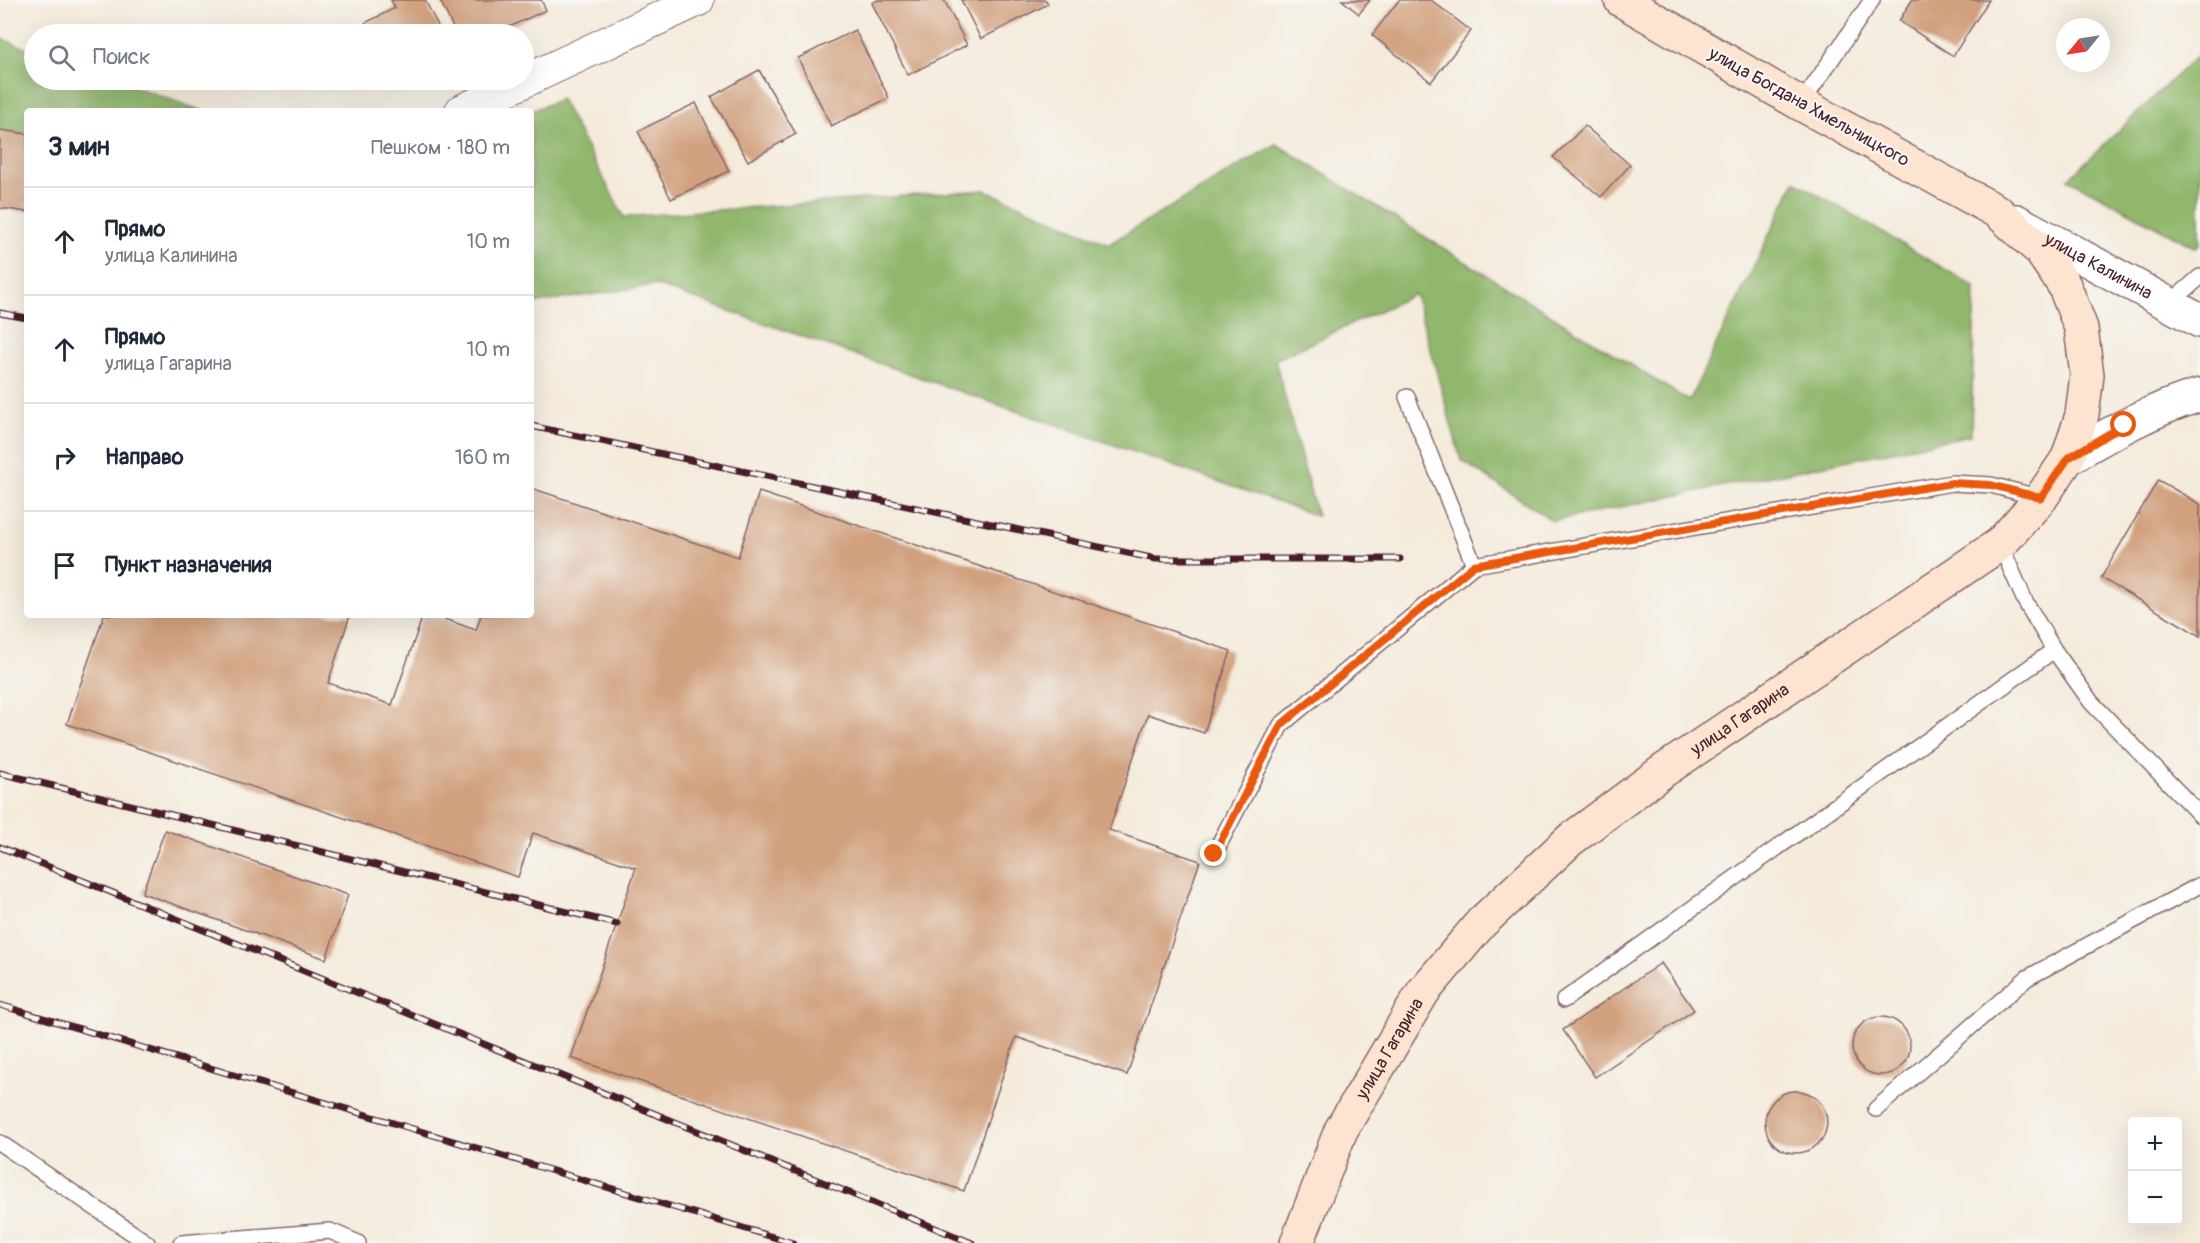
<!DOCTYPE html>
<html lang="ru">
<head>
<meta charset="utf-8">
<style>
  body { margin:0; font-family:Pangolin,sans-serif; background:#f2f2f3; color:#1f2937 }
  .controls { position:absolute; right:18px; bottom:18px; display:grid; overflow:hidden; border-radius:6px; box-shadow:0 6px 24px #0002 }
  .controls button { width:54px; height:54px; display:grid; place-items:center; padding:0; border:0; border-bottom:2px solid #e0e1e3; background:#fff; color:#1f2937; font:30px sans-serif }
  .compass { position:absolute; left:2056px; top:18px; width:54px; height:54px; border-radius:50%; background:#fff; box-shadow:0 6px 24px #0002; rotate:240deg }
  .stop { position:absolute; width:18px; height:18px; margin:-14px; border:4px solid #ea580c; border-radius:50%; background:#fff }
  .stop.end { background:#ea580c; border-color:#fff; box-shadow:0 2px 6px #0008 }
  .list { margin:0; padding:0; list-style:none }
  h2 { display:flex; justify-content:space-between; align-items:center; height:78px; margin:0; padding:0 24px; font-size:26px }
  h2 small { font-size:20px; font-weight:400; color:#747a83 }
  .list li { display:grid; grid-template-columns:39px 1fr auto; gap:18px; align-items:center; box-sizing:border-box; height:108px; padding:0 24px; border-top:2px solid #e0e1e3 }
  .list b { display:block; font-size:22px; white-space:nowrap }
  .list p { margin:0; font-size:20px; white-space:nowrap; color:#747a83 }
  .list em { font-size:20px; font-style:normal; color:#747a83 }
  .icon { flex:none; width:33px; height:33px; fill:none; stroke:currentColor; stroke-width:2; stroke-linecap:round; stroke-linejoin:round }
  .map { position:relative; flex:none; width:2200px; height:1243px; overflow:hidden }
  .search { position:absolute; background:#fff; box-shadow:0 6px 24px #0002; left:24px; top:24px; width:510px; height:66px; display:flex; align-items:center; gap:15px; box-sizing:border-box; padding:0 21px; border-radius:33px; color:#747a83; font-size:22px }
  .panel { position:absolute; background:#fff; box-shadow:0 6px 24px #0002; left:24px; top:108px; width:510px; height:510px; border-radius:6px }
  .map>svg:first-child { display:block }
  .forest { fill:#91b76d; stroke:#6e6b4c; stroke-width:1.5 }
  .building { fill:#d1a17f }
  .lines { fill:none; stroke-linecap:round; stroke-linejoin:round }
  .service-casing { stroke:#866669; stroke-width:18 }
  .minor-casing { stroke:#866669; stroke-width:34 }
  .tertiary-casing { stroke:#866669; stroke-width:36 }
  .secondary-casing { stroke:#866669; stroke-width:36 }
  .service { stroke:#fff; stroke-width:15 }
  .minor { stroke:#fff; stroke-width:32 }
  .tertiary { stroke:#fff; stroke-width:33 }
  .secondary { stroke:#fde4d1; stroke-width:33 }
  .rail-casing { stroke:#4a1f2b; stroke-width:7 }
  .rail { stroke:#f6f6f2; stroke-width:4.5; stroke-dasharray:14; stroke-linecap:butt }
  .route { stroke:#ea580c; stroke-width:8 }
  .labels { text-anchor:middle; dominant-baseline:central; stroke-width:4.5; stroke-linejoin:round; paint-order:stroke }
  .street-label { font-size:18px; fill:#4a1f2b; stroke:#f6f6f2 }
</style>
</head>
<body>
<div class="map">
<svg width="2200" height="1243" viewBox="0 0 2200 1243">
  <rect width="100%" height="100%" fill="#f6f6f2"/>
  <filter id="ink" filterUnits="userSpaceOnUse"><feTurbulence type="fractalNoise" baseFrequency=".0167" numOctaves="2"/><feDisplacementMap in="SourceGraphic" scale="12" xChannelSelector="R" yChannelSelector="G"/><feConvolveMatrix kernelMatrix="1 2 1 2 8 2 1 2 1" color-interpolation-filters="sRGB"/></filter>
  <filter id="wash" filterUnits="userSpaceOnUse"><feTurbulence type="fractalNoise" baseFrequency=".008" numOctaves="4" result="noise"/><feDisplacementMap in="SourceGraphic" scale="24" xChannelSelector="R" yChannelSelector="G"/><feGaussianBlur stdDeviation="1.35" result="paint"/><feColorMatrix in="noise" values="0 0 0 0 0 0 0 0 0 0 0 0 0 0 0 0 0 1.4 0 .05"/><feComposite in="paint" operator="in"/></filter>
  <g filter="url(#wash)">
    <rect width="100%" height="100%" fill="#f4ebdb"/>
    <!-- forest -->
    <path class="forest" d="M0,38L34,51V80H115L203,111H27V134L0,130Z
      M2200,53V244L2196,248L2068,179Z
      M561,99L624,217L985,190L1109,244L1276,144L1689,401L1795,181L1975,287L1971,435L1553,521L1461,460L1415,294L1275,360L1317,516L655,285L531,304V111Z"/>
    <g id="blocks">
      <!-- building -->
      <path class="building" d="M391,0H425L442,34H370L365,23L395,8Z
        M440,0H541L546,10L494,34H456Z
        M878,0H944L967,45L908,75L872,3Z
        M961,0H1046L1048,4L981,39Z
        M1342,0H1370L1359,14Z
        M1399,0H1431L1471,31L1431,82L1372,35Z
        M1912,0H1989L1953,56L1899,21Z
        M855,30L889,98L831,126L798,58Z
        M759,70L796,134L748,161L711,97Z
        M393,80H413L397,87Z
        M696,103L729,171L671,199L638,131Z
        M1585,126L1630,165L1601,197L1553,157Z
        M0,130L27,134V212L0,208Z
        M2158,480L2200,504V636L2101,578Z
        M531,488L738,557L759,492L1231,651L1204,733L1148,714L1109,830L1200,861L1127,1075L1016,1037L964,1191L571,1058L636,868L533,833L518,877L67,724L104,615H350L328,683L392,705L423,615H433L476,630L481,615H531Z
        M165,830L348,895L326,959L142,893Z
        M1661,963L1694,1010L1595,1077L1563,1030Z
        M1852 1046a29 29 0 1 1 58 0a29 29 0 1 1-58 0Z
        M1765 1122a31 31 0 1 1 62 0a31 31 0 1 1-62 0Z"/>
    </g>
  </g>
  <g filter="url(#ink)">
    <use href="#blocks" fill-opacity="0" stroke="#866669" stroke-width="1.5"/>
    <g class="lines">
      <!-- service casing -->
      <g class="service-casing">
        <path id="service" d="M1801,104L1872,0
          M2169,304L2200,277
          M1407,397L1474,565
          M2000,544L2025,601L2054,650L2091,702L2200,815
          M1214,854L1281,725L1474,565L1952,483L1991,485L2041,498
          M1564,1000L2054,650
          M1876,1109L2027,978L2200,885
          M0,1143L147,1243
          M181,1243L330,1231L358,1243"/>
      </g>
      <!-- minor casing -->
      <g class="minor-casing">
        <path id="minor" d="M461,111L698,0"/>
      </g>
      <!-- tertiary casing -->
      <g class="tertiary-casing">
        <g id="tertiary">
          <path id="s1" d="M2016,221L2200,321"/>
          <path d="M2068,458C2111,433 2152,409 2200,395"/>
        </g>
      </g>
      <!-- secondary casing -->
      <g class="secondary-casing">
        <g id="secondary">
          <path id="s2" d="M1297,1243L1341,1130L1423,992L1481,923L1570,840L1663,771L2000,544L2041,498L2068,458L2082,415L2087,375L2081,328L2064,285L2040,250L1998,212L1801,104L1621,0"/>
        </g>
      </g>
      <!-- service -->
      <use href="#service" class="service"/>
      <!-- minor -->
      <use href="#minor" class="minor"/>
      <!-- tertiary -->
      <use href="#tertiary" class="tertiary"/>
      <!-- secondary -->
      <use href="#secondary" class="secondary"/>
      <!-- rail casing -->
      <g class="rail-casing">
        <path id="rail" d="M0,313L27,318
          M531,426L1156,559H1400
          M0,773L617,924
          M0,847L972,1243
          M0,1005L793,1243"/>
      </g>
      <!-- rail -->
      <use href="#rail" class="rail"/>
    </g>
  </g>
  <g class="lines" filter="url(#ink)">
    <!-- route -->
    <path class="route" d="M1214,854L1281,725L1474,565L1952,483L1991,485L2041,498L2068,458L2124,425"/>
  </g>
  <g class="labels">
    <!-- street labels -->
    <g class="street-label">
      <text transform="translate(1809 107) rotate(29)">улица Богдана Хмельницкого</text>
      <text stroke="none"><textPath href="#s1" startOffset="94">улица Калинина</textPath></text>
      <text stroke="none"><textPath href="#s2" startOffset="702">улица Гагарина</textPath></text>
      <text stroke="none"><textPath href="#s2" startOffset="216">улица Гагарина</textPath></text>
    </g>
  </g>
</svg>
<div class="controls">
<button>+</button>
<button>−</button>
</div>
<svg class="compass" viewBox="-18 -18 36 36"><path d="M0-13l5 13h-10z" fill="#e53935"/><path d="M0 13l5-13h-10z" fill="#747a83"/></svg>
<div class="stop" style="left:2124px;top:425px"></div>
<div class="stop end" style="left:1214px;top:854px"></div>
<div class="search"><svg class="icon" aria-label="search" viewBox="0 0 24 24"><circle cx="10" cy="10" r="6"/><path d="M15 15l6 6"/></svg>Поиск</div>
<section class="panel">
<h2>3 мин<small>Пешком · 180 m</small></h2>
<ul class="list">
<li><svg class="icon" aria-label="ahead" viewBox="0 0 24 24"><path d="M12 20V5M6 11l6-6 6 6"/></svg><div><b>Прямо</b><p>улица Калинина</p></div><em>10 m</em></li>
<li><svg class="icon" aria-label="ahead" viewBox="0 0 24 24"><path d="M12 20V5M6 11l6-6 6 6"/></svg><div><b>Прямо</b><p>улица Гагарина</p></div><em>10 m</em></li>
<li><svg class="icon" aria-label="right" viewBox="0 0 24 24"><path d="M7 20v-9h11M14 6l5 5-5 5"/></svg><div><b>Направо</b></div><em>160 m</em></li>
<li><svg class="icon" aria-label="arrive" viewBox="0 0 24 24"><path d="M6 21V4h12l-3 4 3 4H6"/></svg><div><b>Пункт назначения</b></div></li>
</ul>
</section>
</div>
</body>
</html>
